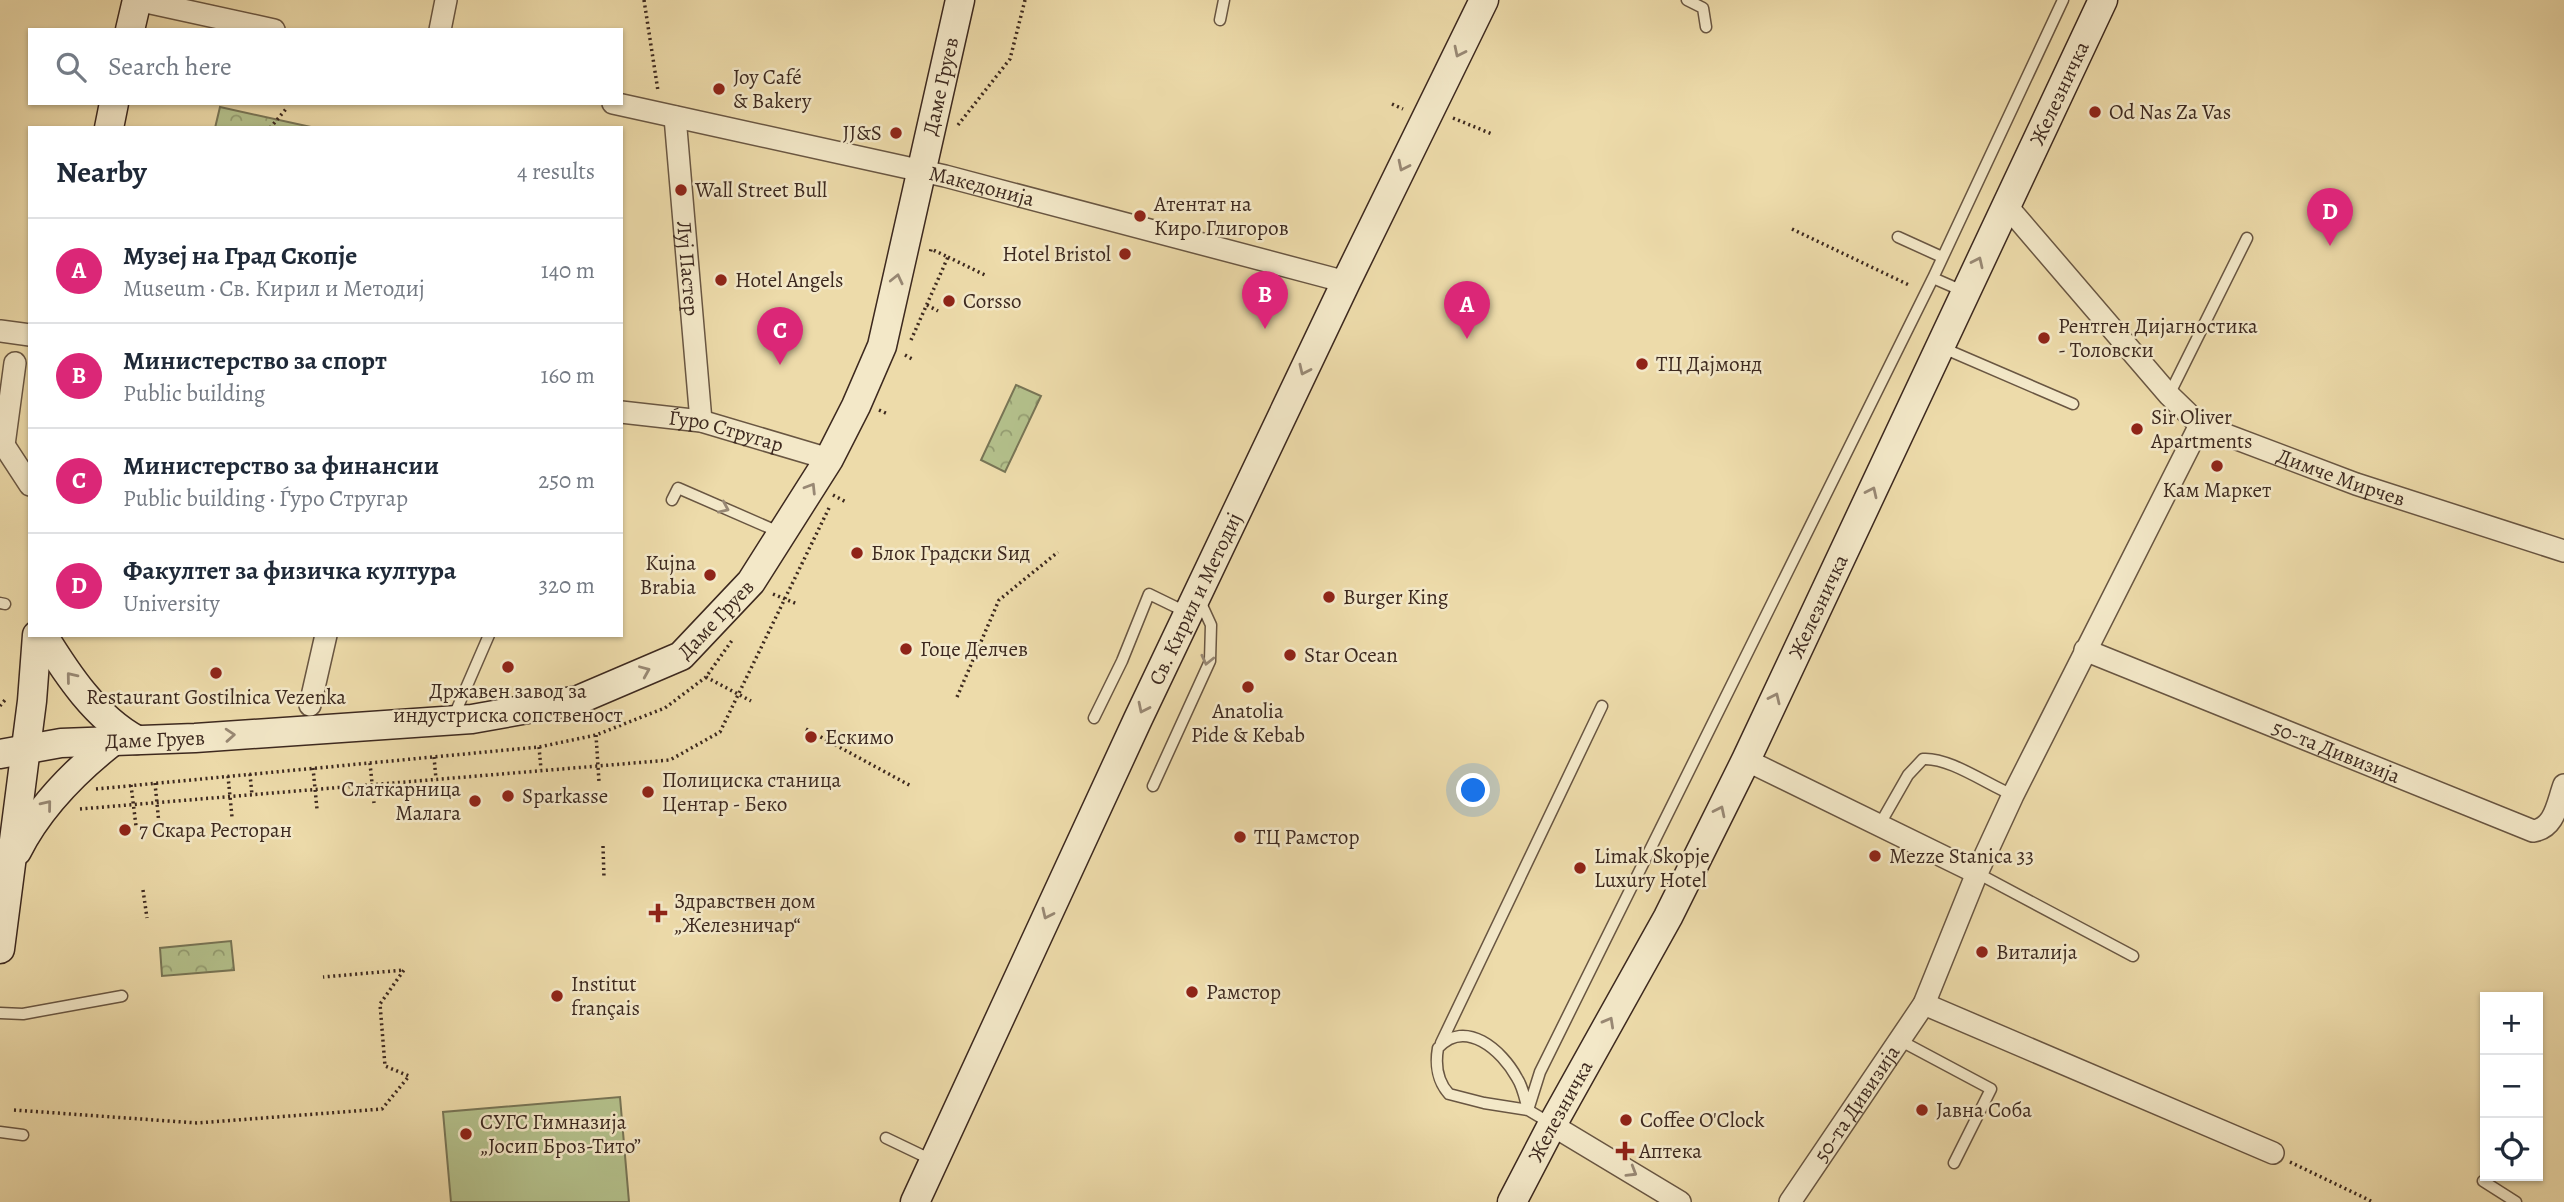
<!DOCTYPE html>
<html lang="en">
<head>
<meta charset="utf-8">
<style>
  body { margin:0; font-family:Alegreya,serif; background:#f2f2f3; color:#1f2937 }
  .controls { position:absolute; right:21px; bottom:21px; display:grid; overflow:hidden; border-radius:0px; box-shadow:0 2px 5px #0004 }
  .controls button { width:63px; height:63px; display:grid; place-items:center; padding:0; border:0; border-bottom:2px solid #e0e1e3; background:#fff; color:#1f2937; font:35px sans-serif }
  .you { position:absolute; left:1474px; top:791px; width:24px; height:24px; margin:-18px; border:5px solid #fff; border-radius:50%; background:#1a73e8; box-shadow:0 0 0 10px #1a73e833 }
  .badge { display:grid; place-items:center; width:46px; height:46px; border-radius:50%; background:#db2777; color:#fff; font-size:23px; font-weight:700 }
  .pin { position:absolute; translate:-50% -58px; filter:drop-shadow(0 2px 4px #0008) }
  .pin::after { content:''; position:absolute; top:37px; width:24px; height:21px; background:inherit; clip-path:polygon(0 0,100% 0,50% 100%) }
  .list { margin:0; padding:0; list-style:none }
  h2 { display:flex; justify-content:space-between; align-items:center; height:91px; margin:0; padding:0 28px; font-size:30px }
  h2 small { font-size:23px; font-weight:400; color:#747a83 }
  .list li { display:grid; grid-template-columns:46px 1fr auto; gap:21px; align-items:center; box-sizing:border-box; height:105px; padding:0 28px; border-top:2px solid #e0e1e3 }
  .list b { display:block; font-size:26px; white-space:nowrap }
  .list p { margin:0; font-size:23px; white-space:nowrap; color:#747a83 }
  .list em { font-size:23px; font-style:normal; color:#747a83 }
  .icon { flex:none; width:38px; height:38px; fill:none; stroke:currentColor; stroke-width:2; stroke-linecap:round; stroke-linejoin:round }
  .map { position:relative; flex:none; width:2564px; height:1202px; overflow:hidden }
  .search { position:absolute; background:#fff; box-shadow:0 2px 5px #0004; left:28px; top:28px; width:595px; height:77px; display:flex; align-items:center; gap:18px; box-sizing:border-box; padding:0 24px; border-radius:0px; color:#747a83; font-size:26px }
  .panel { position:absolute; background:#fff; box-shadow:0 2px 5px #0004; left:28px; top:126px; width:595px; height:511px; border-radius:0px }
  .map>svg:first-child { display:block }
  .park { fill:url(#park-crowns); stroke:#787556; stroke-width:2 }
  .pitch { fill:#b4c18c; stroke:#787556; stroke-width:2 }
  .lines { fill:none; stroke-linecap:round; stroke-linejoin:round }
  .lane-casing { stroke:#695642; stroke-width:13 }
  .street-casing { stroke:#695642; stroke-width:24 }
  .secondary-casing { stroke:#3d291f; stroke-width:31 }
  .path { stroke:#3d291f; stroke-width:3.5; stroke-dasharray:2 3.5; stroke-linecap:butt }
  .lane { stroke:#f3e8c8; stroke-width:10 }
  .street { stroke:#f3e8c8; stroke-width:21 }
  .secondary { stroke:#f3e8c8; stroke-width:28 }
  .oneway { stroke:#988874 }
  .poi-dot { fill:#8f2418; stroke:#f3e8c8; stroke-width:2.5 }
  .labels { text-anchor:middle; dominant-baseline:central; stroke-width:5; stroke-linejoin:round; paint-order:stroke }
  .poi-label { font-size:21px; fill:#3d291f; stroke:#f3e8c8; text-anchor:start }
  .street-label { font-size:21px; fill:#3d291f; stroke:#f3e8c8 }
</style>
</head>
<body>
<div class="map">
<svg width="2564" height="1202" viewBox="0 0 2564 1202">
  <defs>
    <pattern id="park-crowns" width="20" height="18" patternUnits="userSpaceOnUse" patternTransform="scale(1.75)"><rect width="20" height="18" fill="#b4c18c"/><path d="M2 6a3 3 0 1 1 6 0M12 15a3 3 0 1 1 6 0" fill="none" stroke="#949d72"/></pattern>
  </defs>
  <rect width="100%" height="100%" fill="#eddbaa"/>
  <filter id="stains"><feTurbulence type="fractalNoise" baseFrequency=".00286" numOctaves="4"/><feColorMatrix values="0 0 0 0 .2 0 0 0 0 .09 0 0 0 0 .02 0 0 0 .5 -.17"/></filter>
  <radialGradient id="worn" r=".72"><stop offset=".6" stop-color="#630" stop-opacity="0"/><stop offset="1" stop-color="#630" stop-opacity=".3"/></radialGradient>
  <!-- park -->
  <path class="park" d="M220,107L311,127L215,128Z
    M1016,385L1041,396L1005,472L981,460Z
    M231,941L234,970L162,976L160,948Z"/>
  <!-- pitch -->
  <path class="pitch" d="M620,1097L629,1202H451L443,1112Z"/>
  <g class="lines">
    <!-- lane casing -->
    <g class="lane-casing">
      <path id="lane" d="M1687,0L1703,8L1706,27
        M1220,20L1224,0
        M1898,237L1942,257
        M1933,278L1965,292
        M1943,348L2073,404
        M2169,395L2247,238
        M672,500L678,488L779,532
        M0,603L5,604
        M453,718L489,635
        M1094,718L1122,661L1149,594L1186,612
        M1153,786L1210,661L1211,625L1200,601
        M1880,824L1908,775L1923,759C1949,757 1988,785 2013,795
        M1977,873L2133,956
        M0,1013L23,1014L122,996
        M1901,1041L1991,1089L1954,1163
        M1441,1043L1602,706
        M1550,1123L1528,1110C1525,1099 1523,1087 1517,1078C1502,1050 1465,1018 1438,1048C1435,1065 1438,1082 1449,1094L1484,1103L1528,1110L1540,1072L1933,278L2063,0
        M0,1132L23,1135
        M886,1138L934,1161
        M2483,1181L2516,1202"/>
    </g>
    <!-- street casing -->
    <g class="street-casing">
      <g id="street">
        <path d="M137,0L274,30"/>
        <path d="M440,30L446,0"/>
        <path id="s1" d="M613,103L945,176L1346,282"/>
        <path id="s2" d="M675,117L701,421"/>
        <path id="s3" d="M2006,205L2169,395L2200,425L2356,484L2564,551"/>
        <path d="M0,331L30,335"/>
        <path id="s4" d="M621,412L701,421L829,459"/>
        <path d="M0,439L30,485"/>
        <path d="M4,445L15,363"/>
        <path id="s5" d="M2085,650L2533,831C2555,828 2557,804 2564,785"/>
        <path d="M310,705L326,635"/>
        <path d="M1746,760L1977,873"/>
        <path d="M1924,1004L2273,1153"/>
        <path d="M1552,1125L1680,1202"/>
        <path id="s6" d="M1790,1202L1924,1004L1977,873L2013,795L2200,425"/>
      </g>
    </g>
    <!-- secondary casing -->
    <g class="secondary-casing">
      <g id="secondary">
        <path d="M130,30L137,0"/>
        <path d="M109,128L114,103"/>
        <path d="M43,635C67,674 96,718 137,740"/>
        <path id="s7" d="M0,754L61,743L195,738L472,719L578,700L681,656L751,582L829,459L856,406L882,346L960,0"/>
        <path d="M17,851C39,807 74,772 112,742"/>
        <path d="M0,949L32,701L37,635"/>
        <path id="s8" d="M915,1202L1138,719L1346,282L1484,0"/>
        <path id="s9" d="M1512,1202L1552,1125L1668,917L1746,760L2103,0"/>
      </g>
    </g>
    <!-- path -->
    <path class="path" d="M644,0L658,91
      M1392,104L1403,109
      M1453,118L1492,134
      M958,125L1010,59L1025,0
      M270,128L286,109
      M1792,229L1911,286
      M948,257L987,276
      M927,305L938,311
      M911,340L948,257L931,249L930,254
      M905,355L914,360
      M879,410L888,414
      M833,495L846,502
      M773,594L797,604
      M706,677L751,701
      M957,697L999,600L1058,552
      M0,706L5,700
      M806,729L911,786
      M596,735L599,782
      M539,747L541,769
      M434,757L436,779
      M370,763L374,803
      M313,768L317,809
      M250,774L252,795
      M228,776L232,817
      M155,783L159,824
      M131,785L136,826
      M96,789L475,753L539,747L596,735L665,708L706,677L733,639
      M80,809L670,760L720,732L829,508
      M603,846L604,878
      M143,890L147,918
      M14,1110L197,1123L382,1109L409,1076L385,1066L380,1004L404,970L323,977
      M2290,1162L2373,1202"/>
    <!-- lane -->
    <use href="#lane" class="lane"/>
    <!-- street -->
    <use href="#street" class="street"/>
    <!-- secondary -->
    <use href="#secondary" class="secondary"/>
  </g>
  <!-- one-way arrows -->
  <defs><path id="oneway-chevron" d="M-2-3.5L2.5 0L-2 3.5" fill="none" stroke-width="1.6" stroke-linecap="round" stroke-linejoin="round" transform="scale(1.75)"/></defs>
  <g class="oneway">
    <use href="#oneway-chevron" transform="translate(1459 52) rotate(116)"/>
    <use href="#oneway-chevron" transform="translate(1403 166) rotate(116)"/>
    <use href="#oneway-chevron" transform="translate(1978 262) rotate(-65)"/>
    <use href="#oneway-chevron" transform="translate(897 279) rotate(-77)"/>
    <use href="#oneway-chevron" transform="translate(1304 370) rotate(115)"/>
    <use href="#oneway-chevron" transform="translate(811 488) rotate(-58)"/>
    <use href="#oneway-chevron" transform="translate(1872 492) rotate(-65)"/>
    <use href="#oneway-chevron" transform="translate(724 508) rotate(24)"/>
    <use href="#oneway-chevron" transform="translate(1207 660) rotate(103)"/>
    <use href="#oneway-chevron" transform="translate(645 671) rotate(-23)"/>
    <use href="#oneway-chevron" transform="translate(71 677) rotate(-129)"/>
    <use href="#oneway-chevron" transform="translate(1775 698) rotate(-65)"/>
    <use href="#oneway-chevron" transform="translate(1143 708) rotate(116)"/>
    <use href="#oneway-chevron" transform="translate(230 735) rotate(-4)"/>
    <use href="#oneway-chevron" transform="translate(47 805) rotate(-51)"/>
    <use href="#oneway-chevron" transform="translate(1720 811) rotate(-64)"/>
    <use href="#oneway-chevron" transform="translate(1047 914) rotate(115)"/>
    <use href="#oneway-chevron" transform="translate(1609 1022) rotate(-61)"/>
    <use href="#oneway-chevron" transform="translate(1632 1172) rotate(31)"/>
  </g>
  <!-- markers -->
  <g class="poi-dot">
    <circle cx="719" cy="89" r="7"/>
    <circle cx="2095" cy="112" r="7"/>
    <circle cx="896" cy="133" r="7"/>
    <circle cx="681" cy="190" r="7"/>
    <circle cx="1140" cy="216" r="7"/>
    <circle cx="1125" cy="254" r="7"/>
    <circle cx="721" cy="280" r="7"/>
    <circle cx="949" cy="301" r="7"/>
    <circle cx="2044" cy="338" r="7"/>
    <circle cx="1642" cy="364" r="7"/>
    <circle cx="2137" cy="429" r="7"/>
    <circle cx="2217" cy="466" r="7"/>
    <circle cx="857" cy="553" r="7"/>
    <circle cx="710" cy="575" r="7"/>
    <circle cx="1329" cy="597" r="7"/>
    <circle cx="906" cy="649" r="7"/>
    <circle cx="1290" cy="655" r="7"/>
    <circle cx="508" cy="667" r="7"/>
    <circle cx="216" cy="673" r="7"/>
    <circle cx="1248" cy="687" r="7"/>
    <circle cx="811" cy="737" r="7"/>
    <circle cx="648" cy="792" r="7"/>
    <circle cx="508" cy="796" r="7"/>
    <circle cx="475" cy="801" r="7"/>
    <circle cx="125" cy="830" r="7"/>
    <circle cx="1240" cy="837" r="7"/>
    <circle cx="1875" cy="856" r="7"/>
    <circle cx="1580" cy="868" r="7"/>
    <path d="M654.5 902.5h7v7h7v7h-7v7h-7v-7h-7v-7h7z"/>
    <circle cx="1982" cy="952" r="7"/>
    <circle cx="1192" cy="992" r="7"/>
    <circle cx="557" cy="996" r="7"/>
    <circle cx="1922" cy="1110" r="7"/>
    <circle cx="1626" cy="1120" r="7"/>
    <circle cx="466" cy="1134" r="7"/>
    <path d="M1621.5 1140.5h7v7h7v7h-7v7h-7v-7h-7v-7h7z"/>
  </g>
  <g class="labels">
    <!-- poi labels -->
    <g class="poi-label">
      <text x="733" y="77">Joy Café<tspan x="733" dy="24">&amp; Bakery</tspan></text>
      <text x="2109" y="112">Od Nas Za Vas</text>
      <text x="882" y="133" text-anchor="end">JJ&amp;S</text>
      <text x="695" y="190">Wall Street Bull</text>
      <text x="1154" y="204">Атентат на<tspan x="1154" dy="24">Киро Глигоров</tspan></text>
      <text x="1111" y="254" text-anchor="end">Hotel Bristol</text>
      <text x="735" y="280">Hotel Angels</text>
      <text x="963" y="301">Corsso</text>
      <text x="2058" y="326">Рентген Дијагностика<tspan x="2058" dy="24">- Толовски</tspan></text>
      <text x="1656" y="364">ТЦ Дајмонд</text>
      <text x="2151" y="417">Sir Oliver<tspan x="2151" dy="24">Apartments</tspan></text>
      <text x="2217" y="490" text-anchor="middle">Кам Маркет</text>
      <text x="871" y="553">Блок Градски Sид</text>
      <text x="696" y="563" text-anchor="end">Kujna<tspan x="696" dy="24">Brabia</tspan></text>
      <text x="1343" y="597">Burger King</text>
      <text x="920" y="649">Гоце Делчев</text>
      <text x="1304" y="655">Star Ocean</text>
      <text x="508" y="691" text-anchor="middle">Државен завод за<tspan x="508" dy="24">индустриска сопственост</tspan></text>
      <text x="216" y="697" text-anchor="middle">Restaurant Gostilnica Vezenka</text>
      <text x="1248" y="711" text-anchor="middle">Anatolia<tspan x="1248" dy="24">Pide &amp; Kebab</tspan></text>
      <text x="825" y="737">Ескимо</text>
      <text x="662" y="780">Полициска станица<tspan x="662" dy="24">Центар - Беко</tspan></text>
      <text x="461" y="789" text-anchor="end">Слаткарница<tspan x="461" dy="24">Малага</tspan></text>
      <text x="522" y="796">Sparkasse</text>
      <text x="139" y="830">7 Скара Ресторан</text>
      <text x="1254" y="837">ТЦ Рамстор</text>
      <text x="1594" y="856">Limak Skopje<tspan x="1594" dy="24">Luxury Hotel</tspan></text>
      <text x="1889" y="856">Mezze Stanica 33</text>
      <text x="674" y="901">Здравствен дом<tspan x="674" dy="24">„Железничар“</tspan></text>
      <text x="1996" y="952">Виталија</text>
      <text x="571" y="984">Institut<tspan x="571" dy="24">français</tspan></text>
      <text x="1206" y="992">Рамстор</text>
      <text x="1936" y="1110">Јавна Соба</text>
      <text x="1640" y="1120">Coffee O'Clock</text>
      <text x="480" y="1122">СУГС Гимназија<tspan x="480" dy="24">„Јосип Броз-Тито”</tspan></text>
      <text x="1639" y="1151">Аптека</text>
    </g>
    <!-- street labels -->
    <g class="street-label">
      <text stroke="none"><textPath href="#s7" startOffset="1332">Даме Груев</textPath></text>
      <text stroke="none"><textPath href="#s9" startOffset="1237">Железничка</textPath></text>
      <text stroke="none"><textPath href="#s1" startOffset="378">Македонија</textPath></text>
      <text stroke="none"><textPath href="#s2" startOffset="152">Луј Пастер</textPath></text>
      <text stroke="none"><textPath href="#s4" startOffset="107">Ѓуро Стругар</textPath></text>
      <text stroke="none"><textPath href="#s3" startOffset="444">Димче Мирчев</textPath></text>
      <text stroke="none"><textPath href="#s8" startOffset="665">Св. Кирил и Методиј</textPath></text>
      <text stroke="none"><textPath href="#s9" startOffset="670">Железничка</textPath></text>
      <text stroke="none"><textPath href="#s7" startOffset="744">Даме Груев</textPath></text>
      <text stroke="none"><textPath href="#s7" startOffset="156">Даме Груев</textPath></text>
      <text stroke="none"><textPath href="#s5" startOffset="271">50-та Дивизија</textPath></text>
      <text stroke="none"><textPath href="#s6" startOffset="119">50-та Дивизија</textPath></text>
      <text stroke="none"><textPath href="#s9" startOffset="103">Железничка</textPath></text>
    </g>
  </g>
  <rect width="100%" height="100%" filter="url(#stains)"/>
  <rect width="100%" height="100%" fill="url(#worn)"/>
</svg>
<div class="controls">
<button>+</button>
<button>−</button>
<button><svg class="icon" aria-label="locate" viewBox="0 0 24 24"><circle cx="12" cy="12" r="6"/><path d="M12 2v4M12 18v4M2 12h4M18 12h4"/></svg></button>
</div>
<div class="you"></div>
<div class="pin badge" style="left:1467px;top:339px">A</div>
<div class="pin badge" style="left:1265px;top:329px">B</div>
<div class="pin badge" style="left:780px;top:365px">C</div>
<div class="pin badge" style="left:2330px;top:246px">D</div>
<div class="search"><svg class="icon" aria-label="search" viewBox="0 0 24 24"><circle cx="10" cy="10" r="6"/><path d="M15 15l6 6"/></svg>Search here</div>
<section class="panel">
<h2>Nearby<small>4 results</small></h2>
<ul class="list">
<li><span class="badge">A</span><div><b>Музеј на Град Скопје</b><p>Museum · Св. Кирил и Методиј</p></div><em>140 m</em></li>
<li><span class="badge">B</span><div><b>Министерство за спорт</b><p>Public building</p></div><em>160 m</em></li>
<li><span class="badge">C</span><div><b>Министерство за финансии</b><p>Public building · Ѓуро Стругар</p></div><em>250 m</em></li>
<li><span class="badge">D</span><div><b>Факултет за физичка култура</b><p>University</p></div><em>320 m</em></li>
</ul>
</section>
</div>
</body>
</html>
